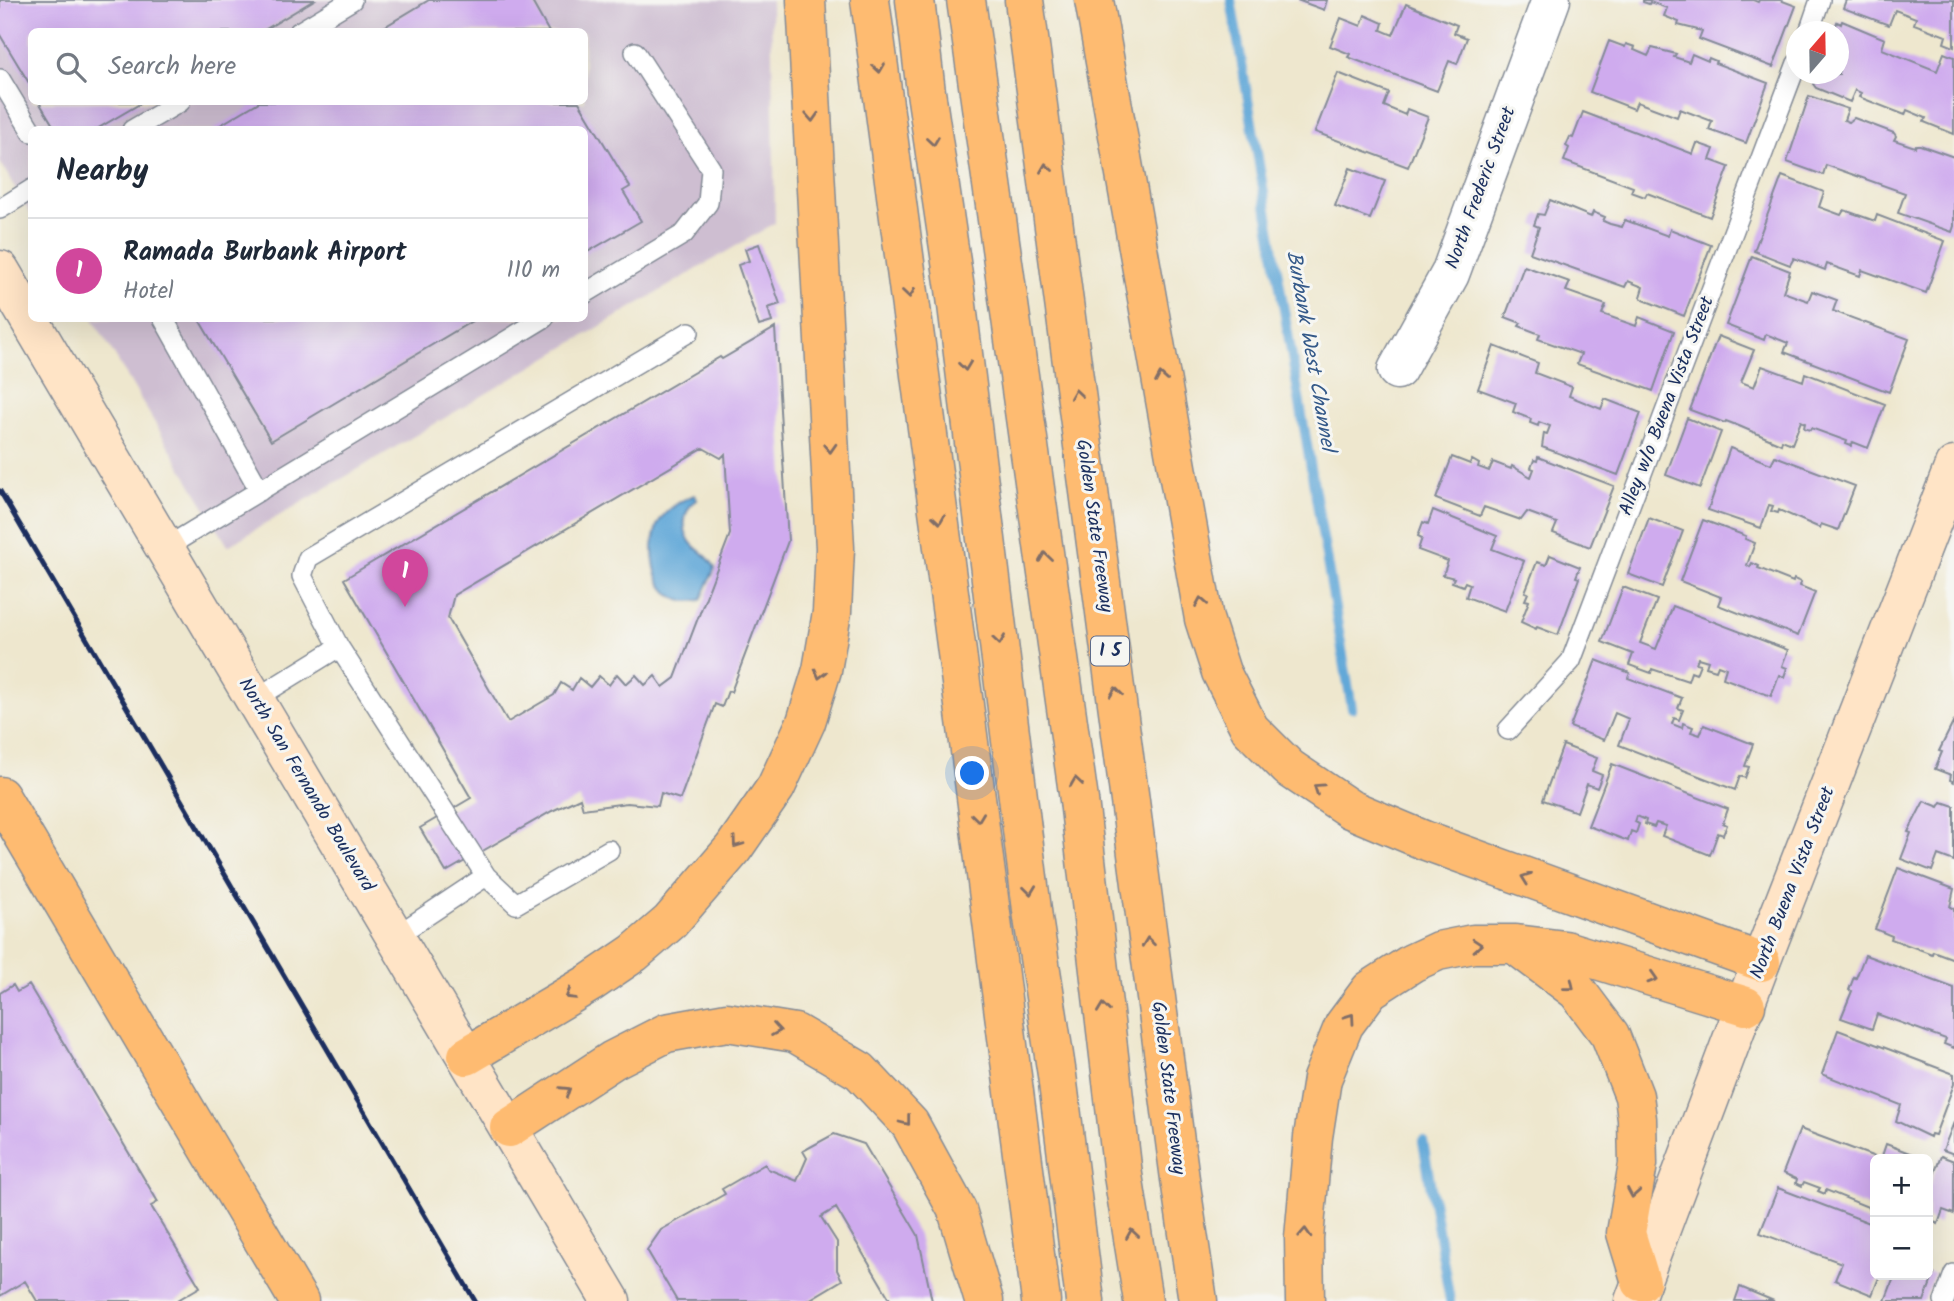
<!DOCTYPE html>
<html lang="en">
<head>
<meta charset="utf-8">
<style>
  body { margin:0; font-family:Kalam,sans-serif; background:#f2f2f3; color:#1f2937 }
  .controls { position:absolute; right:21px; bottom:21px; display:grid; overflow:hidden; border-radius:10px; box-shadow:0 7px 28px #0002 }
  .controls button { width:63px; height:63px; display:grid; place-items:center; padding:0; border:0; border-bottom:2px solid #e0e1e3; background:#fff; color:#1f2937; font:35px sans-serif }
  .compass { position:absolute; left:1786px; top:21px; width:63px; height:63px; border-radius:50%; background:#fff; box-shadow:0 7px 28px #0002; rotate:20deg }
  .you { position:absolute; left:973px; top:774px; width:24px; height:24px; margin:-18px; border:5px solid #fff; border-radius:50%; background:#1a73e8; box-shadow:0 0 0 10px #1a73e833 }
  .badge { display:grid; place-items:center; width:46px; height:46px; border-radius:50%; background:#b45309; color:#fff; font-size:23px; font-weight:700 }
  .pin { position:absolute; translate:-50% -58px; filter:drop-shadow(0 2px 4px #0008) }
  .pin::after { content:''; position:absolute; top:37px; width:24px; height:21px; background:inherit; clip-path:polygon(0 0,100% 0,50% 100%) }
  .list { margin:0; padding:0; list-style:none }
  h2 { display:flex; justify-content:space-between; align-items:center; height:91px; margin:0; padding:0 28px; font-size:30px }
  h2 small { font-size:23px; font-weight:400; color:#747a83 }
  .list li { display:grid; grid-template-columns:46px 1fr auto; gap:21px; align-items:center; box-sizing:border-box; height:105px; padding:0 28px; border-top:2px solid #e0e1e3 }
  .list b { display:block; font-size:26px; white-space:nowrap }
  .list p { margin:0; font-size:23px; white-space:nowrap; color:#747a83 }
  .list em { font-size:23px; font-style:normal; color:#747a83 }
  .icon { flex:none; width:38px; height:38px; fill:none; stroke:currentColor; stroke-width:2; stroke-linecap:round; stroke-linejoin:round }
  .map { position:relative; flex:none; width:1954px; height:1301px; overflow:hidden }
  .search { position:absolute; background:#fff; box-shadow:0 7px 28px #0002; left:28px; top:28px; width:560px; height:77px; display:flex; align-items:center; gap:18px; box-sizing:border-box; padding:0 24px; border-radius:10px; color:#747a83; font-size:26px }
  .panel { position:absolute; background:#fff; box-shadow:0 7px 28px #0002; left:28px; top:126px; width:560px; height:196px; border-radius:10px }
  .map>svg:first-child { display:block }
  .industrial { fill:#cebed1; fill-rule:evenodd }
  .water { fill:#62a8d8; stroke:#3e6c9b; stroke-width:2 }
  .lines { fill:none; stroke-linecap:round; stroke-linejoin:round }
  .stream { stroke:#62a8d8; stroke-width:10 }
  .building { fill:#cfabee; fill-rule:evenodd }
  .lane-casing { stroke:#848b96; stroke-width:22 }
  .street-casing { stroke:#848b96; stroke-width:41 }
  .secondary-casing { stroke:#848b96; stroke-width:41 }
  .primary-casing { stroke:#848b96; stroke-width:41 }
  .highway-casing { stroke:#848b96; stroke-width:41 }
  .lane { stroke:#fff; stroke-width:19 }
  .street { stroke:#fff; stroke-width:38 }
  .secondary { stroke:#ffe4c6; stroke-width:38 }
  .primary { stroke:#febb71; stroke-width:38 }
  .highway { stroke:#febb71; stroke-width:38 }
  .rail { stroke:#1b2f5e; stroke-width:5 }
  .oneway { stroke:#816e67 }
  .labels { text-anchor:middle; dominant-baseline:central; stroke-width:6; stroke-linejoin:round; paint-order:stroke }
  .shield { fill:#f6f6f2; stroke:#5d6b8a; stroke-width:2 }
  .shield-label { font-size:18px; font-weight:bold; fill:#1b2f5e }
  .street-label { font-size:19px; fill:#1b2f5e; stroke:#f6f6f2 }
  .water-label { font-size:21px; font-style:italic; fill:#345989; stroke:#f6f6f2 }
</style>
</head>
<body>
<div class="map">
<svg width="1954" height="1301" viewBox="0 0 1954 1301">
  <rect width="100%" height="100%" fill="#f6f6f2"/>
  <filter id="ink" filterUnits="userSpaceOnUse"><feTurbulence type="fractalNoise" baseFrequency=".0143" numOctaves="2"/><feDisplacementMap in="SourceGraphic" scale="14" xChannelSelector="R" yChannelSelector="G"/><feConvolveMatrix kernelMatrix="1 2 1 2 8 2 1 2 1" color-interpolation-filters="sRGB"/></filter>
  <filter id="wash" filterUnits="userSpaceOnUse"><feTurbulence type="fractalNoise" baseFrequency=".00686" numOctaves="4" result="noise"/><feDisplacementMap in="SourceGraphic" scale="28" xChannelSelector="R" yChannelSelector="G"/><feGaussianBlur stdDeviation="1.57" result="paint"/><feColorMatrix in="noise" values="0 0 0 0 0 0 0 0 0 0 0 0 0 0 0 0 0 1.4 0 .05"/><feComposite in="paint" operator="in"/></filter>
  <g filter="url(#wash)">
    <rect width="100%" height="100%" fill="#eee7ce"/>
    <!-- industrial -->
    <path class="industrial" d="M0,0H771L775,223L228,546L93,319L584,318V130H32L31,215L0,162ZM32,32H584V102H32Z"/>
    <!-- water -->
    <path class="water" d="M695,495L697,500C684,508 681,526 689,540C695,551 708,553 715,568L701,600C694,601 685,602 679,600C652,588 649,550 657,526C663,511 681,500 695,495Z"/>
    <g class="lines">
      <!-- stream -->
      <path class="stream" d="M1231,0L1352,708
        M1423,1141L1450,1301"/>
    </g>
    <g id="blocks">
      <!-- building -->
      <path class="building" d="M0,0H314L261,32H32V88L0,35Z
        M429,0H531L549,32H376Z
        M1297,0H1327L1324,10Z
        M1643,0H1753L1758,2L1759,0H1780L1796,6L1773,67L1699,39L1702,31L1678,25L1679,22L1664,16L1667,8L1650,2L1649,4L1643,2Z
        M1846,0H1954V47L1944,43L1946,36L1914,24L1916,18L1895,10L1889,25L1843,8Z
        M1406,4L1457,25L1454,33L1467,38L1457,64L1449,61L1437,91L1348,57L1350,54L1330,46L1341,18L1361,26L1365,15L1383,23L1381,30L1393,35Z
        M1842,21L1885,39L1882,49L1937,71L1944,53L1954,57V134L1924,122L1926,118L1907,110L1905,115L1859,97L1861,93L1855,90L1850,102L1816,88L1813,84L1818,74H1839V32H1834L1837,22L1841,24Z
        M1609,41L1625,47L1626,44L1635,47L1634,50L1648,56L1652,48L1676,54L1674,57L1689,62L1692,54L1708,61L1709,58L1716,61L1715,63L1768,83L1746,143L1709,130L1712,121L1680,109L1677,117L1637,102L1634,109L1590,92Z
        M1338,73L1389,93L1384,106L1405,115L1407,109L1428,117L1408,167L1315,132Z
        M1809,96L1848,109L1844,120L1849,122L1854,118L1894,133L1896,136L1894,140L1915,147L1916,145H1920L1954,157V226L1952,232L1898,213L1905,193L1826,165L1823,175L1787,162Z
        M39,102H143L95,130H56Z
        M259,102H579L630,187L623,191L641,221L584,254V130H212Z
        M1583,112L1693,154L1697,143L1714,149L1710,160L1729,167L1710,217L1647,193L1645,197L1631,192L1633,187L1564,161L1569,148L1566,146L1570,137L1573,138Z
        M1350,168L1385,181L1370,219L1335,206Z
        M1782,176L1824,192L1819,207L1841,215L1844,210L1875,221L1877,215L1945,241L1926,293L1862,270L1860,276L1827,264L1825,270L1794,258L1790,265L1754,251Z
        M1550,200L1591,217L1593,212L1605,217L1603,221L1610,224L1622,227L1625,220L1668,236L1670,229L1711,245L1684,316L1644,300L1640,297L1643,287L1628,281L1625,287L1530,253L1539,227L1534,225L1538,214L1544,215Z
        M759,244L780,304L768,308L772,322L759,326L738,265L749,261L745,249Z
        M1752,256L1790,271L1783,292L1808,301L1812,291L1837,300L1833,311L1909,339L1889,392L1784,352L1788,343L1766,334L1764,340L1726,325Z
        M1524,266L1570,282L1566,291L1606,305L1602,314L1636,326L1639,317L1674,331L1653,391L1577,364L1581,354L1538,339L1540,334L1519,326L1521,323L1505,317Z
        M198,318H477L271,441Z
        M775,328L788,541L731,692L728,691L722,707L715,704L680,799L661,793L658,806L627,803L583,809L580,798L552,811L446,872L420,828L471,798L344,579L720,357L722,359ZM703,448L721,458L725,454L730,534L675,678L663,687L655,676L645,685L636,675L626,684L617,674L609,685L599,676L590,687L579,678L572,690L561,683L554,695L508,722L448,618L454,595Z
        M1718,336L1754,350L1741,382L1754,387L1762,366L1803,381L1805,373L1885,404L1868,448L1853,442L1851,446L1846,444L1847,441L1811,428L1810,430L1804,428L1805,423L1801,421L1792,444L1782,440L1781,444L1739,426L1726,421L1725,423L1690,410Z
        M1494,346L1538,363L1535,373L1572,387L1569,396L1601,409L1605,399L1641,413L1618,475L1542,447L1544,433L1547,434L1550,426L1539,422L1538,426L1530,423L1531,419L1513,412L1516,403L1478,389Z
        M1687,418L1721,432L1700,488L1666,475Z
        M1730,448L1771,464L1775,456L1855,486L1838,530L1821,524L1820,528L1779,510L1778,513L1771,511L1773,506L1769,505L1761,528L1708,510Z
        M1452,457L1470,464L1472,460L1479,464L1478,467L1489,471L1493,462L1511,469L1512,466L1531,477L1534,469L1531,468L1534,460L1537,461L1538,457L1614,486L1590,547L1553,533L1557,523L1527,512L1521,520L1484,507L1480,516L1436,499Z
        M1433,510L1497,536L1492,549L1524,561L1505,611L1466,597L1470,584L1465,582L1463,586L1452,582L1454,578L1443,575L1448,561L1418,550L1422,538L1418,536L1423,522L1428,524Z
        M1649,518L1683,531L1662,587L1628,574Z
        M1703,520L1746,536L1745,539L1755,543L1747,565L1750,567L1752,563L1759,566L1758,568L1793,582L1794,579L1801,582L1800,586L1815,592L1798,636L1718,605L1721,597L1680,581Z
        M1550,555L1580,567L1576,577L1579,578L1558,635L1537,627L1536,629L1521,622L1529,601L1525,600L1528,593L1525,592L1537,562L1546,565Z
        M1623,587L1657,600L1640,643L1656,649L1673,606L1788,650L1782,666L1787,668L1784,677L1779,675L1771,696L1723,678L1726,668L1718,665L1716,670L1706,667L1708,661L1698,658L1696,663L1700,664L1696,674L1691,672L1688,681L1652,669L1651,673L1629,665L1633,654L1602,642Z
        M1596,660L1630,673L1628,678L1682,698L1678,708L1683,710L1679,720L1674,718L1672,724L1682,728L1683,723L1693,727L1691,732L1700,735L1704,725L1753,744L1745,766L1749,767L1745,778L1740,776L1735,790L1619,745L1629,719L1615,713L1604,740L1570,727Z
        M1954,721V782L1950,780L1951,775L1935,769L1942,752L1939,751Z
        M1563,745L1597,758L1592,771L1602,775L1597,788L1587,784L1577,812L1543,800Z
        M1612,764L1728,809L1723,823L1727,825L1723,835L1718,833L1710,855L1662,836L1666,826L1656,823L1654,827L1645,824L1646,820L1637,816L1635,822L1639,824L1636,833L1631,831L1628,841L1588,826Z
        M1924,801L1939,807L1942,802L1954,806V861L1938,855L1932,871L1901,859L1911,833L1908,832Z
        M1898,868L1954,889L1950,907L1954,909V959L1933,951L1932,954L1891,939L1892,936L1875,929Z
        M1865,955L1954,988V1048L1944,1044L1946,1039L1877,1014L1872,1029L1841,1018L1852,991L1849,990L1854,977L1856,978Z
        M13,985L17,992L29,985L158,1202L151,1206L200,1287L176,1301H37L25,1281L0,1296V993Z
        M1838,1030L1954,1074V1084L1935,1135L1931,1134L1930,1137L1896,1121L1901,1105L1822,1074Z
        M1954,1122V1154L1943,1150Z
        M1800,1129L1875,1157V1210L1826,1190L1825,1194L1818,1191L1820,1188L1804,1182L1802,1186L1796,1183L1797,1179L1783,1173Z
        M834,1134L864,1144L918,1235L932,1301H891L836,1208L821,1217L837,1242V1270L842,1280L807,1301H677L647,1250L661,1230L725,1194L722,1189L765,1164L768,1169L797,1181L807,1158L803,1151Z
        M1886,1144L1925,1159H1881Z
        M1941,1156L1954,1161V1214L1943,1210L1938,1224L1928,1219V1190Z
        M1778,1188L1875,1225V1275H1880L1872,1295L1835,1280L1842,1263L1760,1233Z
        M1928,1272L1934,1274L1924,1301H1885L1895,1275H1928Z
        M1740,1287L1774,1301H1735Z"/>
    </g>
  </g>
  <g filter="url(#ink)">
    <use href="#blocks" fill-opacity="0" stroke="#848b96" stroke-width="2"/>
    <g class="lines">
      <!-- lane casing -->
      <g class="lane-casing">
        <path id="lane" d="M299,32L352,0
          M1809,32L1820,0
          M0,79L32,132
          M132,130L180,102
          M0,209L32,189
          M584,294L684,234L708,203L711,169L635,52
          M163,318L260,491
          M165,548L544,318
          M339,647L302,576L308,558L689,332
          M255,699L339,647L486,876
          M1508,730L1571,661L1797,63
          M396,936L486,876L516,904L609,850
          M1944,1301L1954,1274"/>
      </g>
      <!-- street casing -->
      <g class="street-casing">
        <path id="street" d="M1397,370L1450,274L1551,0"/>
      </g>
      <!-- secondary casing -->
      <g class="secondary-casing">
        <path id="secondary" d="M0,270L611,1301
          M1634,1301L1761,962L1954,466"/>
      </g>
      <!-- primary casing -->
      <g class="primary-casing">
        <path id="primary" d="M0,796L299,1301"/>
      </g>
      <!-- highway casing -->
      <g class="highway-casing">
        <path id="highway" d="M870,0L968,735L1041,1301
          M915,0L926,92L955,289L1033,918L1057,1075L1085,1301
          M966,0L1079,800L1123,1175L1143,1301
          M1024,0L1180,1179L1198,1301
          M1094,0L1204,619L1221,672L1250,729L1289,768L1350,809L1426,841L1761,962
          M1517,946L1577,991L1610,1035L1634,1096L1637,1119L1638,1164L1626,1233L1641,1282
          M467,1056L590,983L634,953L670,922L733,849L776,787L806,722L822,670L832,612L835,548L806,0
          M509,1128L613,1060L666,1033L727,1022L795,1033L860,1071L910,1124L957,1210L984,1301
          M1305,1301L1304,1238L1313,1137L1322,1079L1344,1025L1370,990L1412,963L1438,951L1473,944H1516L1565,950L1746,1006"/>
      </g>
      <!-- lane -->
      <use href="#lane" class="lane"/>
      <!-- street -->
      <use href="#street" class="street"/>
      <!-- secondary -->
      <use href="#secondary" class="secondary"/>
      <!-- primary -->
      <use href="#primary" class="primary"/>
      <!-- highway -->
      <use href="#highway" class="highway"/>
      <!-- rail -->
      <path class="rail" d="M0,491L475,1301"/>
    </g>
    <!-- one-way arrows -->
    <defs><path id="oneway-chevron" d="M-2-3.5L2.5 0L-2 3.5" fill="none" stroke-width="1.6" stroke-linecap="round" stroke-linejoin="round" transform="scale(1.75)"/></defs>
    <g class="oneway">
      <use href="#oneway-chevron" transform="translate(879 68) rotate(82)"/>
      <use href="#oneway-chevron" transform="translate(812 117) rotate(87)"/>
      <use href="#oneway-chevron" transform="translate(933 141) rotate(82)"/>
      <use href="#oneway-chevron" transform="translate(1046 168) rotate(-98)"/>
      <use href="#oneway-chevron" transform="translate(909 293) rotate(82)"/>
      <use href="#oneway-chevron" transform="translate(965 366) rotate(83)"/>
      <use href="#oneway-chevron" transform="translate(1161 378) rotate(-100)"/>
      <use href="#oneway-chevron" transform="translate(1076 394) rotate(-98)"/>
      <use href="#oneway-chevron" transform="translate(830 448) rotate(87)"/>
      <use href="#oneway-chevron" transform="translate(939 519) rotate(82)"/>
      <use href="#oneway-chevron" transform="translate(1045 557) rotate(-98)"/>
      <use href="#oneway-chevron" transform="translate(1201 602) rotate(-100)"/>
      <use href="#oneway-chevron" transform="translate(999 640) rotate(82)"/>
      <use href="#oneway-chevron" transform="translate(820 674) rotate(105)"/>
      <use href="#oneway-chevron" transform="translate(1116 692) rotate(-97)"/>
      <use href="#oneway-chevron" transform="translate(1076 782) rotate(-98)"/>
      <use href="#oneway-chevron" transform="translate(1318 788) rotate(-146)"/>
      <use href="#oneway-chevron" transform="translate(978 817) rotate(83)"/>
      <use href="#oneway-chevron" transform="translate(737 843) rotate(126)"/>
      <use href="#oneway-chevron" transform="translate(1526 878) rotate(-160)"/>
      <use href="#oneway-chevron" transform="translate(1030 890) rotate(83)"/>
      <use href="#oneway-chevron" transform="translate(1148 942) rotate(-97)"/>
      <use href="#oneway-chevron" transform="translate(1477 945) rotate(-4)"/>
      <use href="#oneway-chevron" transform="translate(1653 978) rotate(17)"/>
      <use href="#oneway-chevron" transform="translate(1570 986) rotate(39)"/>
      <use href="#oneway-chevron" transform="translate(570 995) rotate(149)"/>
      <use href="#oneway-chevron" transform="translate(1103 1008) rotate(-97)"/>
      <use href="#oneway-chevron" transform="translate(1350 1018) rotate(-55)"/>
      <use href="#oneway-chevron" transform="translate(776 1030) rotate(9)"/>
      <use href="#oneway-chevron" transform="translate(566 1091) rotate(-33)"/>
      <use href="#oneway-chevron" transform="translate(906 1121) rotate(52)"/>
      <use href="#oneway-chevron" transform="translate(1633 1193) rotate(100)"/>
      <use href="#oneway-chevron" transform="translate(1305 1233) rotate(-87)"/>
      <use href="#oneway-chevron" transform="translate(1132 1234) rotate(-99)"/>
    </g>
  </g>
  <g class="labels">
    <!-- shield labels -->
    <rect class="shield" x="1091" y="636.5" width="38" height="29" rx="5"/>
    <g class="shield-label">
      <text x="1110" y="651">I 5</text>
    </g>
    <!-- street labels -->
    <g class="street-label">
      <text transform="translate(1481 188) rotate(-70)">North Frederic Street</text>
      <text transform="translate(1667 406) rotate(-69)">Alley w/o Buena Vista Street</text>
      <text transform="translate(1094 526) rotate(82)">Golden State Freeway</text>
      <text transform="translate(306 785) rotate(59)">North San Fernando Boulevard</text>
      <text transform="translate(1793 883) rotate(-69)">North Buena Vista Street</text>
      <text transform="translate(1168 1088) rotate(83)">Golden State Freeway</text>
    </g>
    <!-- water labels -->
    <g class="water-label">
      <text transform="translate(1310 351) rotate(80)">Burbank West Channel</text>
    </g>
  </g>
</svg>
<div class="controls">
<button>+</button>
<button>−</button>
</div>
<svg class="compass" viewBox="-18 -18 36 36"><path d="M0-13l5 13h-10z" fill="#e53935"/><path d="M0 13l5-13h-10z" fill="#747a83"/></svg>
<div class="you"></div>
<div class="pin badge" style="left:405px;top:607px;background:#d1479c">1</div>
<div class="search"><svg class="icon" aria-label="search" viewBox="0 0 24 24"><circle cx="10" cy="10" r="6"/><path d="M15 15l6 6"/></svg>Search here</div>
<section class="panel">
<h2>Nearby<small></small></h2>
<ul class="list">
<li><span class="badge" style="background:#d1479c">1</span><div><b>Ramada Burbank Airport</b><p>Hotel</p></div><em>110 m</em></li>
</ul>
</section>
</div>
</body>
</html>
